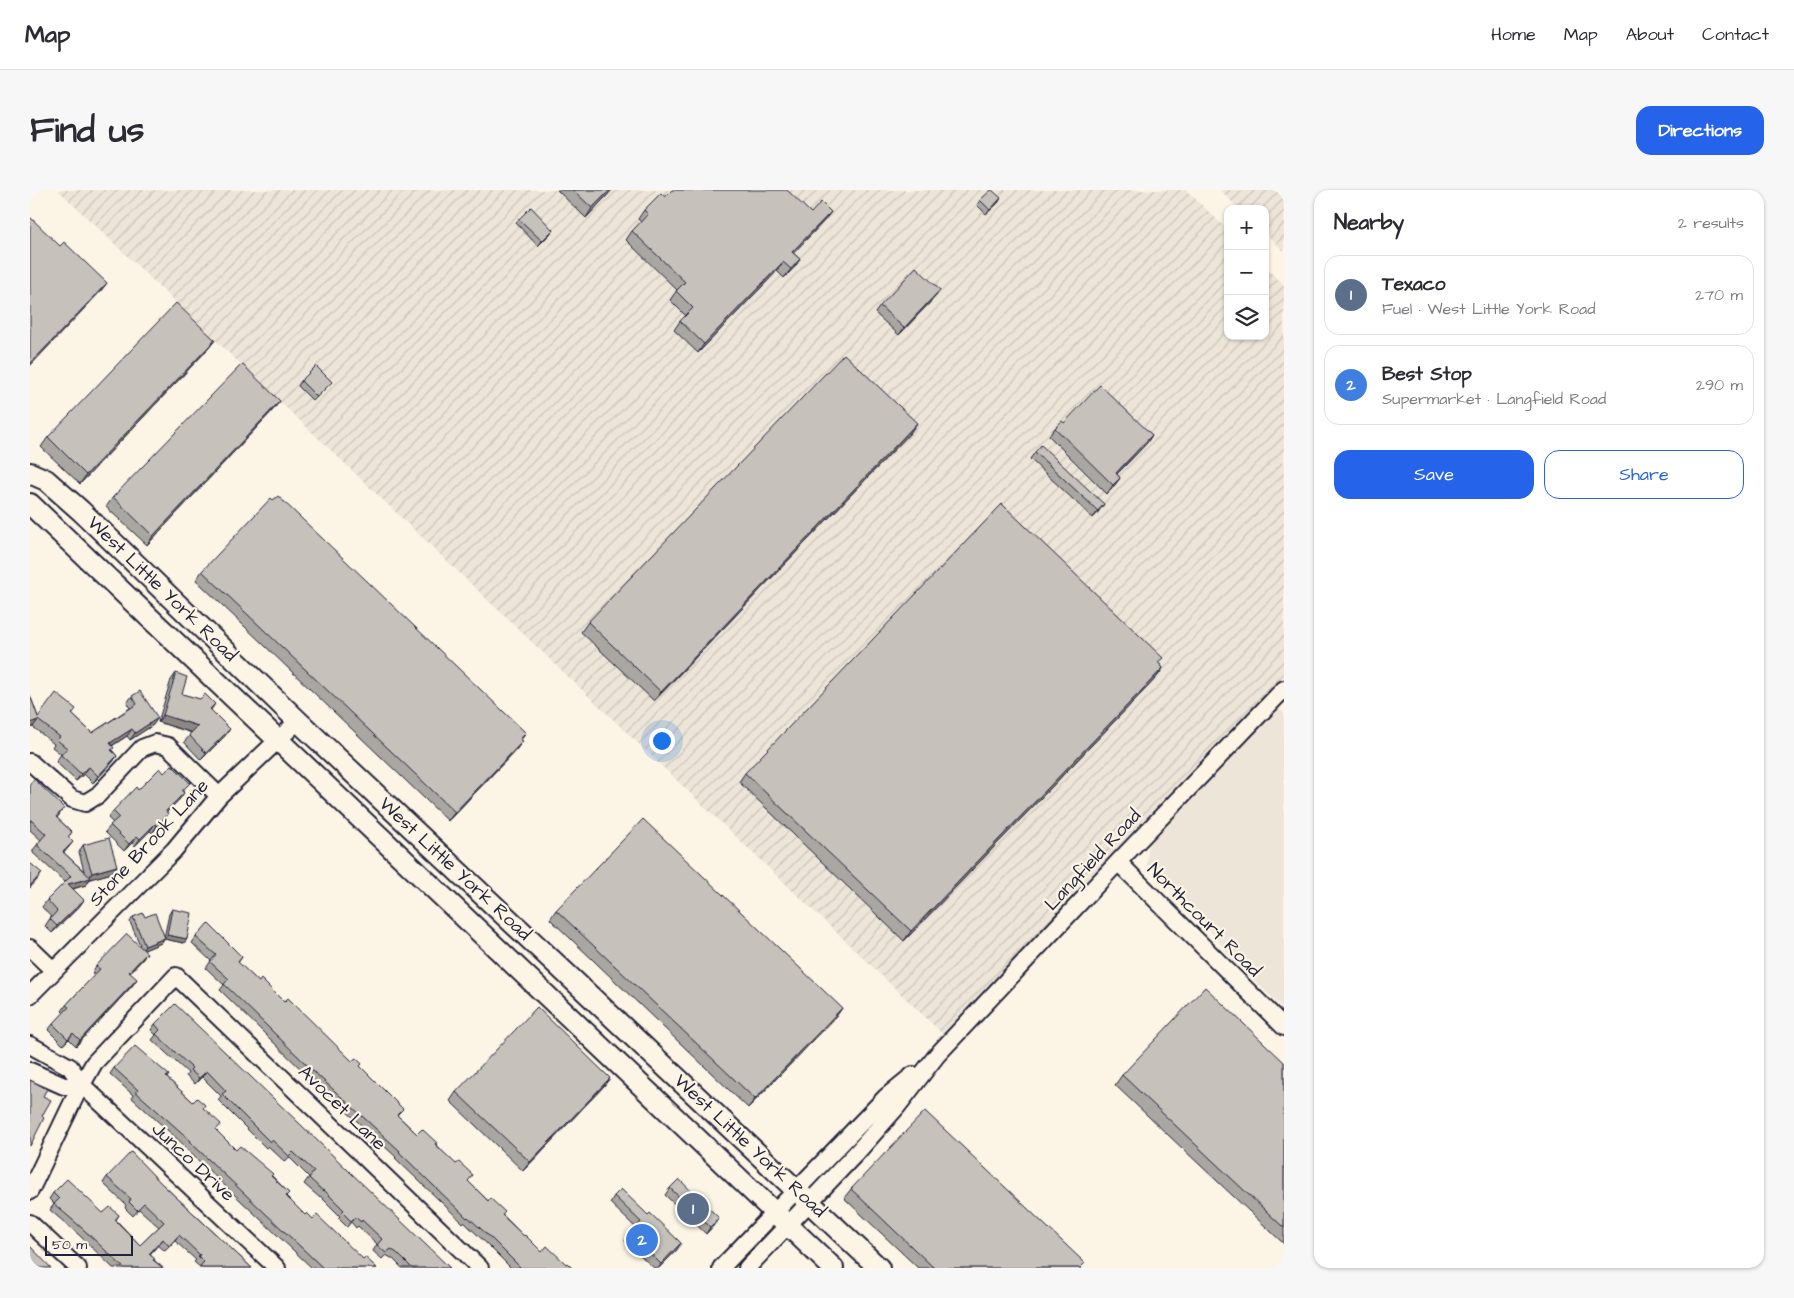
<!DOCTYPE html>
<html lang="en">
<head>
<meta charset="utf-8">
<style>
  body { margin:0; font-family:"Architects Daughter",sans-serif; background:#f7f7f7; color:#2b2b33 }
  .controls { position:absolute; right:15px; top:15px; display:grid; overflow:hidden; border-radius:10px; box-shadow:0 1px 4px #0004 }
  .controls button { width:45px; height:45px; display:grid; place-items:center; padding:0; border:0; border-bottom:1px solid #e1e1e2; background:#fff; color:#2b2b33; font:25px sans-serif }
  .scale { position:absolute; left:15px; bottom:12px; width:88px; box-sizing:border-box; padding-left:5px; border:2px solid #22223b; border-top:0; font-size:14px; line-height:18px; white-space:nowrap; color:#22223b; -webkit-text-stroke:4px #fcf5e5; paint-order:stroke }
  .you { position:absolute; left:631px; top:550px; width:18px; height:18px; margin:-12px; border:4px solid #fff; border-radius:50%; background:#1a73e8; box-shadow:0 0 0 8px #1a73e833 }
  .badge { display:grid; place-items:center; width:32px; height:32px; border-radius:50%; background:#2563eb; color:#fff; font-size:16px; font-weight:700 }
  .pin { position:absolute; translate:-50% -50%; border:2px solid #fff; box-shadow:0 1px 5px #0006 }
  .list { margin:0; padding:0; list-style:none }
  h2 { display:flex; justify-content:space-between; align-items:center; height:65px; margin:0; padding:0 20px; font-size:21px }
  h2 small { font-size:16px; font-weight:400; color:#7c7c81 }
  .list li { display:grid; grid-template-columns:32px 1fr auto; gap:15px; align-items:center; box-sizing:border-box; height:80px; margin:0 10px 10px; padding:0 10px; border:1px solid #e1e1e2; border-radius:15px }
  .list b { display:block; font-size:19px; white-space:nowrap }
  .list p { margin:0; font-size:16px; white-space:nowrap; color:#7c7c81 }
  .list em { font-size:16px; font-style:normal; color:#7c7c81 }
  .actions { display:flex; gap:10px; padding:15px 20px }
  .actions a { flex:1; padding:11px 0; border:1px solid #2563eb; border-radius:15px; text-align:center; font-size:18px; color:#2563eb }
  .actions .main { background:#2563eb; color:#fff }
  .icon { flex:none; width:28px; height:28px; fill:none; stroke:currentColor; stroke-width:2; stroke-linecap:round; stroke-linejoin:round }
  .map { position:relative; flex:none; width:1254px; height:1078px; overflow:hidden; border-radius:15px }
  header { display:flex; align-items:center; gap:30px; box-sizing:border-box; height:70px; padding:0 25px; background:#fff; border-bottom:1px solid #e1e1e2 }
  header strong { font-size:24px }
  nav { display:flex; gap:28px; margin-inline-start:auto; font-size:18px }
  .intro { display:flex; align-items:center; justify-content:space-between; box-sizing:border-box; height:120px; padding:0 30px }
  h1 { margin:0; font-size:35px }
  .button { padding:12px 22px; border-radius:15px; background:#2563eb; color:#fff; font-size:18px; font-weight:700 }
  main { display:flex; gap:30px; padding:0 30px }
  aside { flex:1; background:#fff; border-radius:15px; box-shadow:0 1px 4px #0004 }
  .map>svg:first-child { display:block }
  .built { fill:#ece5d8 }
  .industrial { fill:url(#industrial-furrows) }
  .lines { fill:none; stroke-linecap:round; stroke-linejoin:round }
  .minor-casing { stroke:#22223b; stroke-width:20 }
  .major-casing { stroke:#22223b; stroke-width:24 }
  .minor { stroke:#fcf5e5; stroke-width:16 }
  .major { stroke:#fcf5e5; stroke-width:20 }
  .wall { fill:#aaa6a1; stroke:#22223b }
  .shaded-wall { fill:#8b8783; stroke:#22223b }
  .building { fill:#c6c1bb; stroke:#22223b }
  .labels { text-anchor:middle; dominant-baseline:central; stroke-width:4.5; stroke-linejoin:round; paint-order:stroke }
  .street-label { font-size:19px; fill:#22223b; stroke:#fcf5e5 }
</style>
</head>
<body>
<header>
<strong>Map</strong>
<nav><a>Home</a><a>Map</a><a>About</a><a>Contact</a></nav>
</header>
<div class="intro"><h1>Find us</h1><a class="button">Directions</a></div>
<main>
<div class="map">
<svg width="1254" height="1078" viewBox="0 0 1254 1078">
  <defs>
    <pattern id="industrial-furrows" width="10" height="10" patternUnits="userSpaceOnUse" patternTransform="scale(1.25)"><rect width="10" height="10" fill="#ece5d8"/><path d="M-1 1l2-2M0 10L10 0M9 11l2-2" fill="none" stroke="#cac4ba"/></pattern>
  </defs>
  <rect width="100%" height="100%" fill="#fcf5e5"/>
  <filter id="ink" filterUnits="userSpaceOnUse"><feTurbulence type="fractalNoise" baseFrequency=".02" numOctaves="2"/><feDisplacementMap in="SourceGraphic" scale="10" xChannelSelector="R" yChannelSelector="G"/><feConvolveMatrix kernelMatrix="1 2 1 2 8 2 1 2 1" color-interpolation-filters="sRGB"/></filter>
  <g filter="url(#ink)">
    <!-- built -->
    <path class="built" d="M1249,518L1254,523V819L1203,770L1175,734L1117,674L1119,651Z"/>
    <!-- industrial -->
    <path class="industrial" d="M28,0H1156L1198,40V146H1235V77L1254,95V491L917,848Z
      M1190,0H1254V61L1235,43V19H1209Z"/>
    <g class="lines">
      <!-- minor casing -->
      <g class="minor-casing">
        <path id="minor" d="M0,572L42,609L55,613L68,605L112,558L125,553L138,556L189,606
          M1088,672L1254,837
          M0,758L24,781
          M0,805L144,660L189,606L268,531
          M0,855L40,877L52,895L247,1078
          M0,881L34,896L52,895
          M0,1001L46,905L64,873L146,786L450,1078
          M0,1033L48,1078
          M691,1078L856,907L883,885
          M717,1078L830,959L866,918L907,865L1088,672L1254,499"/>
      </g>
      <!-- major casing -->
      <g class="major-casing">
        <path id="major" d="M0,283L16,290L51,321L268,531L849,1078
          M0,314L803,1078"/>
      </g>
      <!-- minor -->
      <use href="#minor" class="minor"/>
      <!-- major -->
      <use href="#major" class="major"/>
    </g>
    <!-- wall -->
    <path class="wall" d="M527,0H582L556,28Z
      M635,7L781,23L794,31L763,63L770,69L764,78L754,88L747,81L668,163L644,140L650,131L656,126L640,110L647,100L596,50L602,41L611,32L608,29L614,20Z
      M971,8L968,13L956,24L947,15L950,10Z
      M489,29L520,44L508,56L486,33Z
      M910,100L905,107L869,145L845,123L850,116Z
      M185,150L178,159L50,294L11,257L18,247Z
      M271,191L298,196L283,211L268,196Z
      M250,211L243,220L117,355L76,317L83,307Z
      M887,233L880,243L624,511L551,442L558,432Z
      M1034,233L1122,245L1116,254L1087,284L1090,288L1084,296L1077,304L1019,246L1025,238Z
      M1005,262L1069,321L1063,328L1000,269Z
      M172,381L496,543L491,550L486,560L418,631L166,390Z
      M1129,473L1133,478L1127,487L874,751L709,592L715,583Z
      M146,483L152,504L185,514L181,520L195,546L171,570L154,552L162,543L128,532L141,490Z
      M0,505L8,527L42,524L62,543L100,518L97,513L102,506L123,535L100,550L97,546L82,556V560L87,566L82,573L63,593L54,584L46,591L26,572L31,564L22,557L24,554L3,537L0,538Z
      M134,583L155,600L153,602L149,610L137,622L134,631L122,643L120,641L105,656L102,653L94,661L75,642L83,633L78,628L83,621Z
      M0,594L34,618L27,628L42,642L38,647L43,652L34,663L54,681L49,662L53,655L87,676L82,683L60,689L56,695L43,699L49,717L22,743L15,736L21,727L12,717L17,710L35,692L3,663V660L11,650L0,640Z
      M142,719L157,749L154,753L134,749L131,753L114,760L113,769L100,782L103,795L46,856L39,849L33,855L18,840L23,834L34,823L32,821L36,815L65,785L62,783L66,776L110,755L100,732L103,727H115L134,748L139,724Z
      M526,720L812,818L805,828L718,918L520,729Z
      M166,747L212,767L208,773L229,792L254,812L322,871L330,876L368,926L387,944L406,954L439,992L494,1046L512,1062L536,1074L542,1078H481L457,1054L434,1032L433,1033L365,968L366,967L278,886L190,800L194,795L176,778L181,771L162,753Z
      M125,834L420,1078H372L363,1069L356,1065L352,1069L343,1061L347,1054L328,1036L326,1038L321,1032L317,1037L308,1028L310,1026L290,1006L289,1007L274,994L279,987L259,967L255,972L238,956L236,958L188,910L191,906L172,887L165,894L156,886L158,883L122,850L126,845L121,840Z
      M1254,872V1054L1085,895L1092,885Z
      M84,878L139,885L137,888L163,912L173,918L186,940L206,960L242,986L259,1003L256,1006L275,1025L283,1029L333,1069L347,1078H282L154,957L155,956L102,908L103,905L80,884Z
      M580,888L573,897L493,981L420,911L426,902Z
      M77,987L132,994L222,1078H169L170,1077L164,1072L166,1070L145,1051L135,1061L128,1055L120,1064L124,1070L133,1078H83L49,1045L20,1020L24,1014L19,1009L23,1003L73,1023L89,1025L86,1030L110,1055L129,1037L109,1019L103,1026L95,1018L96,1015L73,993Z
      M640,998L684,1035L676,1044L635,1005Z
      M821,999L1051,1078H888L814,1008Z
      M584,1006L618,1025L647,1060L629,1078H624L595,1051L600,1044L606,1038L580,1013Z"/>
    <!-- shaded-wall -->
    <path class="shaded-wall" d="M580,0H582L556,28L562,18Z
      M971,8L968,13L956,24L960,20Z
      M801,22L794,31L756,71L762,62Z
      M523,40L520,44L508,56L512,51Z
      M770,69L764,78L754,88L761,79Z
      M753,72L747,81L668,163L674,154Z
      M77,93L70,102L0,176V174Z
      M910,100L905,107L869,145L874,138Z
      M185,150L178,159L50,294L56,285Z
      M250,211L243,220L117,355L123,346Z
      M887,233L880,243L624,511L631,502Z
      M1122,245L1116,254L1079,292L1086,283Z
      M1090,288L1084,296L1077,304L1083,295Z
      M1074,314L1069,321L1063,328L1068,321Z
      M1133,478L1127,487L874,751L881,741Z
      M133,525L168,536L163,543L128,532Z
      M128,528L123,535L100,550L105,543Z
      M8,530L3,537L0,538V533Z
      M102,539L97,546L75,560L80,553Z
      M200,539L195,546L171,570L176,563Z
      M493,551L486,560L418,631L425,622Z
      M87,566L82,573L63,593L68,586Z
      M59,577L54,584L46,591L51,584Z
      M154,603L149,610L131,628L136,621Z
      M138,624L134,631L122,643L127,636Z
      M125,634L120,641L105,656L110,649Z
      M107,646L102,653L94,661L99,654Z
      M87,676L82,683L60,689L56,695L34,701L38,694L58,689L62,683Z
      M12,683L7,690L0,698V696Z
      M54,710L49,717L22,743L27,736Z
      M137,745L157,749L154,753L134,749Z
      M135,748L131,753L112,761L115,756Z
      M117,763L113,769L95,788L99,782Z
      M107,789L103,795L46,856L50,850Z
      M812,818L805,828L718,918L725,909Z
      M43,843L39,849L33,855Z
      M177,881L172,887L165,894L169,888Z
      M580,888L573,897L493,981L500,972Z
      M689,1028L684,1035L676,1044L680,1037Z
      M149,1045L145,1051L135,1061L139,1056Z
      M133,1049L128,1055L115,1070L119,1064Z
      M651,1053L647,1060L629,1078L631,1074Z"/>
    <!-- building -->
    <path class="building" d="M543,0H580L562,18Z
      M642,0H757L781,23L791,12L801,22L762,62L770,69L761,79L753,72L674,154L650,131L663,118L646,101L655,92L602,41L618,24L614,20L631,3L635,7Z
      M961,0H962L971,8L960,20L950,10Z
      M501,17L523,40L512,51L489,29Z
      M0,27L30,56L34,52L77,93L0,174Z
      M886,77L910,100L874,138L850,116Z
      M146,113L185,150L56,285L18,247Z
      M814,164L887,233L631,502L558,432Z
      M212,174L250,211L123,346L83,307Z
      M286,176L302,192L287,207L271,191Z
      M1070,195L1122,245L1086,283L1090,288L1083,295L1025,238L1032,231L1034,233Z
      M1011,255L1074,314L1068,321L1005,262Z
      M248,306L496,543L490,549L493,551L425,622L172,381L241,308L243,310Z
      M972,314L1133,468L1128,472L1133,478L881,741L715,583Z
      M146,483L157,487L152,504L170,509L175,504L185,514L180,519L200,539L176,563L159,545L168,536L133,525Z
      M110,501L128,528L105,543L102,539L80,553L84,558L81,560L87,566L68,586L59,577L51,584L31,565L37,558L27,550L30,547L8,530L0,533V505L8,527L26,503L46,519L42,524L62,543L107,514L102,506Z
      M142,575L160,593L152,601L154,603L136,621L138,624L127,636L125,634L110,649L107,646L99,654L80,635L89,627L83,621L106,597L108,600L130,578L134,583Z
      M4,589L34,618L26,627L42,642L38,647L43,652L33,662L61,688L38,694L54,710L27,736L20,729L27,721L17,710L41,686L8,656V653L16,644L1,630L0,632V594Z
      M613,629L812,818L725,909L526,720Z
      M79,648L87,676L62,683L53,655Z
      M0,673L12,683L0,696Z
      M142,719L162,723L157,749L137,745Z
      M113,723L115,727L125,723L135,748L115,756L103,727Z
      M178,733L212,767L208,772L229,792L231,789L254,812L258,808L322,871L326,868L332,874L330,876L373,919L367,925L387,944L392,939L407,953L405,954L426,974L429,972L443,985L438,991L458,1011L460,1008L475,1022L472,1025L494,1046L495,1045L512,1062L517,1056L536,1074L537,1073L542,1078H491L461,1048L438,1027L437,1028L369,962L370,961L282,880L194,794L199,789L180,772L186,765L166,747Z
      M97,744L117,763L99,782L107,789L50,850L43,843L38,849L23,834L39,817L36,815L70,779L66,776Z
      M1175,797L1254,872V1038L1092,885Z
      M145,814L420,1078H382L367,1063L361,1059L356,1063L347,1055L352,1049L332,1030L331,1032L325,1027L321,1031L312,1022L314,1020L294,1000L293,1001L279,988L284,981L263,962L259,966L242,950L240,952L192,904L196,901L177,881L169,888L160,880L162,878L126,844L130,840L125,834Z
      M507,817L580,888L500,972L426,902Z
      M105,856L139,885L136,887L163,912L167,908L175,915L173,918L191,934L186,940L206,960L210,956L243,984L241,986L259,1003L256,1006L275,1025L277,1023L283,1029L287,1025L333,1069L335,1067L347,1078H293L159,951L160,950L106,902L108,900L84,878Z
      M0,890L17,899L13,906L21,910L12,926L14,928L0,956Z
      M895,921L1055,1073L1050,1078H904L821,999Z
      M101,962L132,994L222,1078H172L170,1076L174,1072L168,1066L170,1065L149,1045L139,1056L133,1049L119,1064L125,1069L123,1070L133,1078H94L53,1039L24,1014L29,1009L23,1003L37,989L73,1023L80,1017L89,1025L85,1030L110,1055L134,1032L114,1013L107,1020L99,1012L101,1009L77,987Z
      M649,989L689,1028L680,1037L640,998Z
      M591,999L618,1025L620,1023L651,1053L631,1074L600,1044L611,1032L584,1006Z
      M0,1056L21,1078H0Z"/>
  </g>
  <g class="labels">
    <!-- street labels -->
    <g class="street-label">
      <text transform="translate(132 399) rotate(44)">West Little York Road</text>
      <text transform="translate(119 653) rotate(-47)">Stone Brook Lane</text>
      <text transform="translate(1063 670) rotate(-47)">Langfield Road</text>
      <text transform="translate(425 679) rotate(43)">West Little York Road</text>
      <text transform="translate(1174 730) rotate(45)">Northcourt Road</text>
      <text transform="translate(312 918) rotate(44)">Avocet Lane</text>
      <text transform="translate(720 956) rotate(43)">West Little York Road</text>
      <text transform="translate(163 972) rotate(43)">Junco Drive</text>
    </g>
  </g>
</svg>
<div class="controls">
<button>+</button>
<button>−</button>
<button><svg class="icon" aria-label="layers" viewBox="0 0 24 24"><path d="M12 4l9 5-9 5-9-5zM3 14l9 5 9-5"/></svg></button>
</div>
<div class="scale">50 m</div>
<div class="you"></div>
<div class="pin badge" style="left:663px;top:1019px;background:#5c6f8a">1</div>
<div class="pin badge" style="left:612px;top:1050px;background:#3f7fe0">2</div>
</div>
<aside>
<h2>Nearby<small>2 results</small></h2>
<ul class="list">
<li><span class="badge" style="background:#5c6f8a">1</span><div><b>Texaco</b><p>Fuel · West Little York Road</p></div><em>270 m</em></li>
<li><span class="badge" style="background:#3f7fe0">2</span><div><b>Best Stop</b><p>Supermarket · Langfield Road</p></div><em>290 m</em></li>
</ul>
<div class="actions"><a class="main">Save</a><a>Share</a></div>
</aside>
</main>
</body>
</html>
